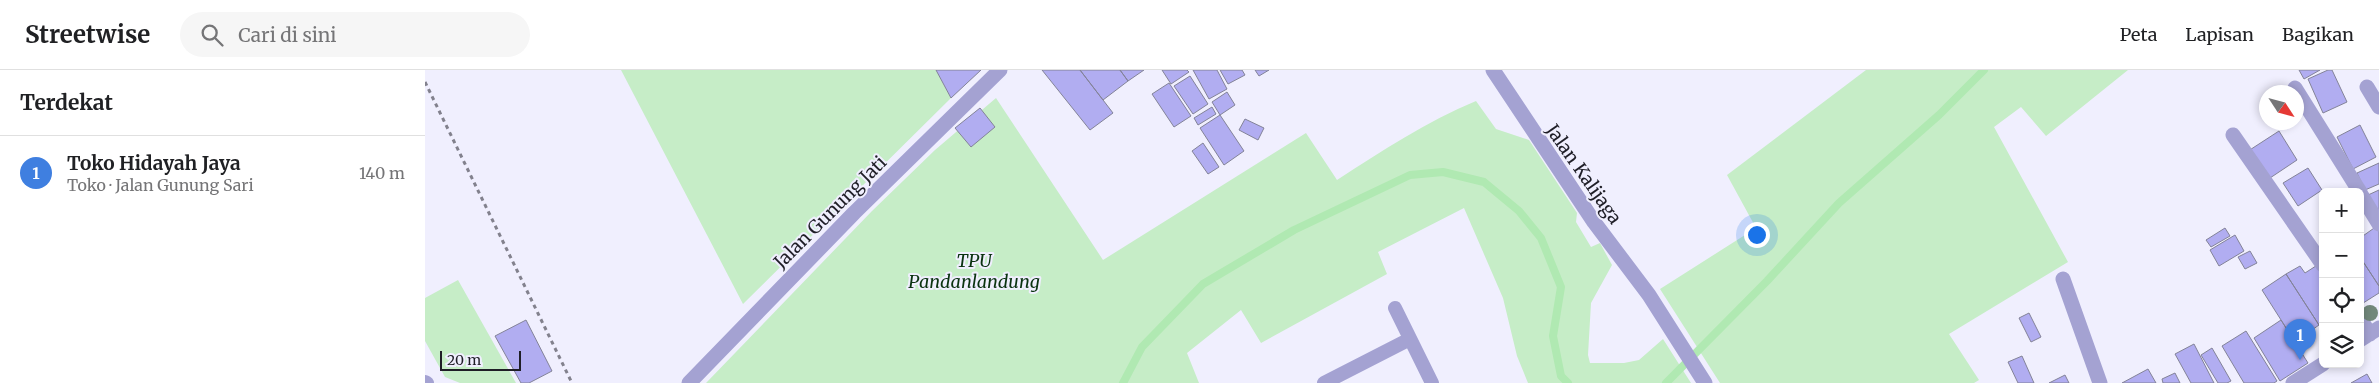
<!DOCTYPE html>
<html lang="id">
<head>
<meta charset="utf-8">
<style>
  body { margin:0; font-family:Merriweather,serif; background:#f6f6f6; color:#202124 }
  .controls { position:absolute; right:15px; bottom:15px; display:grid; overflow:hidden; border-radius:8px; box-shadow:0 2px 8px #0003 }
  .controls button { width:45px; height:45px; display:grid; place-items:center; padding:0; border:0; border-bottom:1px solid #e0e0e0; background:#fff; color:#202124; font:25px sans-serif }
  .compass { position:absolute; left:1834px; top:15px; width:45px; height:45px; border-radius:50%; background:#fff; box-shadow:0 2px 8px #0003; rotate:126deg }
  .scale { position:absolute; left:15px; bottom:12px; width:81px; box-sizing:border-box; padding-left:5px; border:2px solid #1f1e27; border-top:0; font-size:14px; line-height:18px; white-space:nowrap; color:#1f1e27; -webkit-text-stroke:4px #f0effe; paint-order:stroke }
  .you { position:absolute; left:1331px; top:164px; width:18px; height:18px; margin:-12px; border:4px solid #fff; border-radius:50%; background:#1a73e8; box-shadow:0 0 0 8px #1a73e833 }
  .badge { display:grid; place-items:center; width:32px; height:32px; border-radius:50%; background:#7c3aed; color:#fff; font-size:16px; font-weight:700 }
  .pin { position:absolute; translate:-50% -41px; filter:drop-shadow(0 1px 2px #0008) }
  .pin::after { content:''; position:absolute; top:26px; width:18px; height:15px; background:inherit; clip-path:polygon(0 0,100% 0,50% 100%) }
  .list { margin:0; padding:0; list-style:none }
  h2 { display:flex; justify-content:space-between; align-items:center; height:65px; margin:0; padding:0 20px; font-size:21px }
  h2 small { font-size:16px; font-weight:400; color:#757577 }
  .list li { display:grid; grid-template-columns:32px 1fr auto; gap:15px; align-items:center; box-sizing:border-box; height:75px; padding:0 20px; border-top:1px solid #e0e0e0 }
  .list b { display:block; font-size:19px; white-space:nowrap }
  .list p { margin:0; font-size:16px; white-space:nowrap; color:#757577 }
  .list em { font-size:16px; font-style:normal; color:#757577 }
  .icon { flex:none; width:28px; height:28px; fill:none; stroke:currentColor; stroke-width:2; stroke-linecap:round; stroke-linejoin:round }
  .map { position:relative; flex:none; width:1954px; height:313px; overflow:hidden }
  header { display:flex; align-items:center; gap:30px; box-sizing:border-box; height:70px; padding:0 25px; background:#fff; border-bottom:1px solid #e0e0e0 }
  header strong { font-size:24px }
  nav { display:flex; gap:28px; margin-inline-start:auto; font-size:18px }
  .search { width:350px; height:45px; background:#f6f6f6; display:flex; align-items:center; gap:12px; box-sizing:border-box; padding:0 18px; border-radius:28px; color:#757577; font-size:19px }
  main { display:flex }
  aside { flex:1; background:#fff }
  .map>svg:first-child { display:block }
  .green { fill:#c6edc7 }
  .lines { fill:none; stroke-linecap:round; stroke-linejoin:round }
  .stream { stroke:#b0e9b2; stroke-width:8 }
  .building { fill:#b1adf1; stroke:#838398 }
  .path { stroke:#82818d; stroke-width:3; stroke-dasharray:4 4; stroke-linecap:butt }
  .lane { stroke:#a4a2d2; stroke-width:14 }
  .street { stroke:#a4a2d2; stroke-width:15 }
  .tree { fill:#72887b }
  .labels { text-anchor:middle; dominant-baseline:central; stroke-width:4; stroke-linejoin:round; paint-order:stroke }
  .street-label { font-size:18px; fill:#1f1e27; stroke:#f0effe }
  .park-label { font-size:18px; font-style:italic; fill:#0a3310; stroke:#f0effe }
</style>
</head>
<body>
<header>
<strong>Streetwise</strong>
<div class="search"><svg class="icon" aria-label="search" viewBox="0 0 24 24"><circle cx="10" cy="10" r="6"/><path d="M15 15l6 6"/></svg>Cari di sini</div>
<nav><a>Peta</a><a>Lapisan</a><a>Bagikan</a></nav>
</header>
<main>
<aside>
<h2>Terdekat<small></small></h2>
<ul class="list">
<li><span class="badge" style="background:#3f7fe0">1</span><div><b>Toko Hidayah Jaya</b><p>Toko · Jalan Gunung Sari</p></div><em>140 m</em></li>
</ul>
</aside>
<div class="map">
<svg width="1954" height="313" viewBox="0 0 1954 313">
  <rect width="100%" height="100%" fill="#f0effe"/>
  <!-- green -->
  <path class="green" d="M196,0H511L526,28L318,234Z
    M1441,0H1703L1621,66L1596,37L1569,57L1643,192L1524,264L1554,310L1549,313H1295L1235,219L1331,158L1302,105Z
    M571,28L678,190L881,63L912,110C957,81 1002,51 1051,31L1071,59L1104,70L1152,143L1151,152L1166,177L1175,173L1187,195L1166,233L1163,285L1165,293H1199L1214,290L1238,269L1266,313H1103L1092,286L1078,228L1039,138L953,182L962,204L836,273L816,240L762,283L774,313H281L447,141L510,80Z
    M33,210L91,313H35L20,307L0,271V228Z"/>
  <g class="lines">
    <!-- stream -->
    <path class="stream" d="M698,313L717,277L778,214L869,160L985,105L1018,102L1059,112L1094,141L1116,168L1136,217L1128,266L1136,306L1143,313
      M1241,313L1342,211L1414,133L1514,45L1559,0"/>
  </g>
  <!-- building -->
  <path class="building" d="M511,0H556L526,28Z
    M617,0H655L688,43L665,60Z
    M655,0H695L703,11L678,30Z
    M695,0H719L703,11Z
    M737,0H762L764,2L746,14Z
    M768,0H792L802,19L784,29Z
    M795,0H817L820,5L803,14Z
    M830,0H844L834,6Z
    M1874,0H1895L1879,9Z
    M1903,0H1907L1922,32L1898,43L1883,9Z
    M765,6L783,34L768,44L749,16Z
    M744,13L766,46L749,57L727,24Z
    M802,22L810,35L795,45L787,32Z
    M787,37L791,44L773,55L769,48Z
    M555,38L570,57L546,77L530,58Z
    M795,45L819,81L799,95L775,58Z
    M820,49L839,58L833,70L814,60Z
    M1935,55L1951,87L1928,99L1912,67Z
    M1854,61L1872,90L1836,114L1817,85Z
    M778,73L794,97L783,104L767,81Z
    M1954,93V114L1940,120L1932,103Z
    M1883,98L1897,120L1873,136L1858,113Z
    M1954,120V149L1943,125Z
    M1952,156L1954,160V216L1935,187V168Z
    M1800,158L1805,166L1786,177L1781,170Z
    M1810,165L1819,181L1794,196L1785,180Z
    M1825,181L1832,193L1820,199L1813,187Z
    M1935,187L1954,216V223L1935,235Z
    M1894,194L1898,199V253L1894,255L1861,204L1875,196L1880,203Z
    M1861,204L1894,255L1870,272L1837,220Z
    M1604,243L1616,267L1606,272L1594,248Z
    M101,250L127,301L104,313H96L70,266Z
    M1856,250L1883,293L1855,311L1829,268Z
    M1821,261L1852,311L1849,313H1819L1797,276Z
    M1769,274L1789,313H1766L1750,284Z
    M1787,278L1806,311L1802,313H1793L1776,285Z
    M1597,286L1609,313H1593L1583,292Z
    M1723,299L1731,313H1697Z
    M1750,303L1755,313H1738L1737,309Z
    M1942,304L1947,313H1926Z
    M1640,305L1644,313H1624Z"/>
  <g class="lines">
    <!-- path -->
    <path class="path" d="M0,12L147,313"/>
    <!-- lane -->
    <path class="lane" d="M970,238L1007,313
      M0,312L2,313
      M899,313L985,269"/>
    <!-- street -->
    <path class="street" d="M1068,0L1169,152L1224,225L1280,313
      M1942,17L1954,37
      M1870,18L1935,122
      M1808,65L1898,195
      M1935,123L1954,154
      M1638,209L1675,313
      M1935,249L1945,264
      M1935,270L1954,258
      M264,313L429,143L575,0
      M1868,313L1898,294"/>
  </g>
  <!-- trees -->
  <circle class="tree" cx="1945" cy="243" r="8"/>
  <g class="labels">
    <!-- street labels -->
    <g class="street-label">
      <text transform="translate(1159 104) rotate(55)">Jalan Kalijaga</text>
      <text transform="translate(405 142) rotate(-45)">Jalan Gunung Jati</text>
    </g>
    <!-- park labels -->
    <g class="park-label">
      <text x="549" y="190">TPU<tspan x="549" dy="21">Pandanlandung</tspan></text>
    </g>
  </g>
</svg>
<div class="controls">
<button>+</button>
<button>−</button>
<button><svg class="icon" aria-label="locate" viewBox="0 0 24 24"><circle cx="12" cy="12" r="6"/><path d="M12 2v4M12 18v4M2 12h4M18 12h4"/></svg></button>
<button><svg class="icon" aria-label="layers" viewBox="0 0 24 24"><path d="M12 4l9 5-9 5-9-5zM3 14l9 5 9-5"/></svg></button>
</div>
<svg class="compass" viewBox="-18 -18 36 36"><path d="M0-13l5 13h-10z" fill="#e53935"/><path d="M0 13l5-13h-10z" fill="#757577"/></svg>
<div class="scale">20 m</div>
<div class="you"></div>
<div class="pin badge" style="left:1875px;top:290px;background:#3f7fe0">1</div>
</div>
</main>
</body>
</html>
